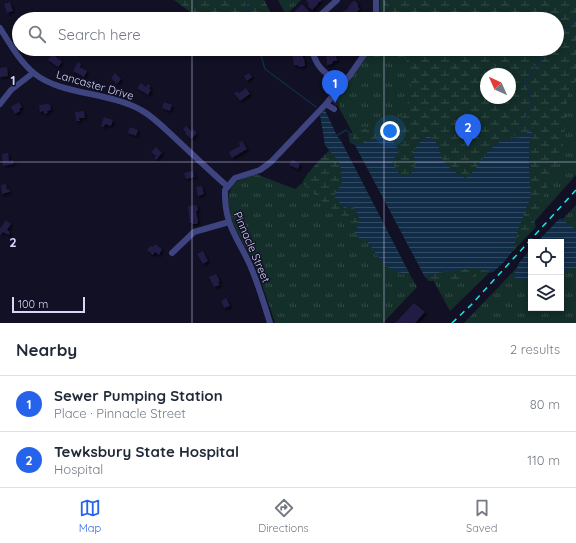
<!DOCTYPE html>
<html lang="en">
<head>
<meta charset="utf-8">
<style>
  body { margin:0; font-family:Quicksand,sans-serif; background:#f2f2f3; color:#1f2937 }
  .controls { position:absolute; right:12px; bottom:12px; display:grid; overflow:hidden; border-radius:0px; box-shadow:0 2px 6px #0003 }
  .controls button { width:36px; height:36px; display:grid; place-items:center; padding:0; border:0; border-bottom:1px solid #e0e1e3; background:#fff; color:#1f2937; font:20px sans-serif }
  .compass { position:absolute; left:480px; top:68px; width:36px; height:36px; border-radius:50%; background:#fff; box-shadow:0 2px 6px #0003; rotate:315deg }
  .scale { position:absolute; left:12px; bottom:10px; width:73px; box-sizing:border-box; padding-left:4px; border:2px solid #d6d6fc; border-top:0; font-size:11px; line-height:14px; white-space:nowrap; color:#d6d6fc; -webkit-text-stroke:3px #111024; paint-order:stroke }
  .you { position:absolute; left:390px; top:131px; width:14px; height:14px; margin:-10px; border:3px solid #fff; border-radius:50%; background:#1a73e8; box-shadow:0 0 0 6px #1a73e833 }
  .badge { display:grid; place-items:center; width:26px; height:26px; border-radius:50%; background:#2563eb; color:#fff; font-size:13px; font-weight:700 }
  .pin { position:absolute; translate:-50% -33px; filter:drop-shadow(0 1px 2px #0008) }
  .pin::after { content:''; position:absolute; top:21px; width:14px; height:12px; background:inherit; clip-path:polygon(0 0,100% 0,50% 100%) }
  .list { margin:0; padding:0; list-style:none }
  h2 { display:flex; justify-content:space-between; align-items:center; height:52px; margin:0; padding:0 16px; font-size:17px }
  h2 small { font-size:13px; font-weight:400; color:#747a83 }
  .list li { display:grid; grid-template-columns:26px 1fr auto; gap:12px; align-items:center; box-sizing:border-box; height:56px; padding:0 16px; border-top:1px solid #e0e1e3 }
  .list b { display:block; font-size:15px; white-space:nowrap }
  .list p { margin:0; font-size:13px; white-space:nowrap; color:#747a83 }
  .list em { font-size:13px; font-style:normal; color:#747a83 }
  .icon { flex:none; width:22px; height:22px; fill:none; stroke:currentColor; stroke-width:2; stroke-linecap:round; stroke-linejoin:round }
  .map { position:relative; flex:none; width:576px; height:323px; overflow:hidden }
  .search { position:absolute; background:#fff; box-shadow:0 2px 6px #0003; left:12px; right:12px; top:12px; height:44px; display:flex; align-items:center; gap:10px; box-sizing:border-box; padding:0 14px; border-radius:22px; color:#747a83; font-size:15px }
  .sheet { height:164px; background:#fff }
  nav { display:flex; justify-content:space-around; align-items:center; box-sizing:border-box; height:56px; border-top:1px solid #e0e1e3; background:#fff; font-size:11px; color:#747a83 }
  nav a { display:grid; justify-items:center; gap:2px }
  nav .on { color:#2563eb }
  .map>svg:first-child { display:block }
  .grass { fill:url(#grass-tufts); fill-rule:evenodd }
  .wetland { fill:url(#wetland-marsh); fill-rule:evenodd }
  .water { fill:url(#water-rules) }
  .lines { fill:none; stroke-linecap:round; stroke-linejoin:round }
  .stream { stroke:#112c47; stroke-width:1.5 }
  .building { fill:#201d44; filter:url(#shadow) }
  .minor { stroke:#3e4480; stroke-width:6 }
  .rail { stroke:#10eee9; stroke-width:1.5; stroke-dasharray:6 5; stroke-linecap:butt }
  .grid { fill:none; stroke:#d6d6fc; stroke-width:1; stroke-opacity:0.55 }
  .labels { text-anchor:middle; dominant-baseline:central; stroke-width:3; stroke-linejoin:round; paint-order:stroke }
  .street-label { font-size:11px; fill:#d6d6fc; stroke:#111024 }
  .grid-label { font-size:13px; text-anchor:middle; font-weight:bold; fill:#d6d6fc; stroke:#111024; stroke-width:3; stroke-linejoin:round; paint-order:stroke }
</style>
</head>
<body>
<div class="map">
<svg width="576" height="323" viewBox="0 0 576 323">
  <defs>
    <pattern id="grass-tufts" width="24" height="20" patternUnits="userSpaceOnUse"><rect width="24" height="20" fill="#142e29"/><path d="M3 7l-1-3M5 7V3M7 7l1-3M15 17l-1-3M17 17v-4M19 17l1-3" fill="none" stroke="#354c49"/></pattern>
    <pattern id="wetland-marsh" width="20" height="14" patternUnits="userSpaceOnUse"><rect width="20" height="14" fill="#142e29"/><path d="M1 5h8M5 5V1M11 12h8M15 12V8" fill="none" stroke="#354c49"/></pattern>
    <pattern id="water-rules" width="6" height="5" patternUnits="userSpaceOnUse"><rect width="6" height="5" fill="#112c47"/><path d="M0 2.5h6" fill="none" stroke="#334a62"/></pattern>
    <filter id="shadow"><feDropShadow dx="2" dy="2" stdDeviation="1" flood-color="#0009"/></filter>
  </defs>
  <rect width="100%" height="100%" fill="#111024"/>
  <!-- grass -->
  <path class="grass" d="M278,0H301L286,15Z
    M380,0H576V175L486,276L450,311L333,97L371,49H557V19H379ZM486,74H510V98H486Z
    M340,151L417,287L383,323H275C269,305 263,286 256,268C248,246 219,212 231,189C235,179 247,177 256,174L295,189Z
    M576,205V323H464L531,253V308H561V242H541Z"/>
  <!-- wetland -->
  <path class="wetland" d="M174,0H264L271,13V19H199Z
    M384,0H576V81L568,91L563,149L534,220L536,227L493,272L456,280L429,281L425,277L355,145L350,143L348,134C360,130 379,123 391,127L406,110L411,89L409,65L400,49H557V19H384ZM486,74H510V98H486Z
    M341,141L409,273L401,275L394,270L388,268C383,258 371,252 367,241L355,237C352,217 337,214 324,203C317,197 311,191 304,185L303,181C310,169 329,149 341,141Z"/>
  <!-- water -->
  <path class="water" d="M325,110L337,136L341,141L409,273C405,273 400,273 396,272C384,267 374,252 368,241L359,238L355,232C361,220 360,217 353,206L344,208L334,196L342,183L340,163L325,145L320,115Z
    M533,127L529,144V170L531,196L519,227L513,250L505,261L493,272L472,268L437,273L425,277L355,145L388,135L399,150L392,162L400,175H410L416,164L413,152L420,142L428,136C440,142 439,150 443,160C445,165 460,176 465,178L474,171L488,151L502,140L522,137Z
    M560,218L574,228H576V268H572L561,273V242H537Z
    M531,248V281L513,277L519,263Z"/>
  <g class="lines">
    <!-- stream -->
    <path class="stream" d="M245,0L250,19
      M557,37L576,19
      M259,49L265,69L316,107
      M336,136L346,130L349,132L356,146
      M513,140L532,106L526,80L548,49"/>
  </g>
  <!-- building -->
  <path class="building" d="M307,0H322L317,4H318L312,10L308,6L309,4L306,1Z
    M354,0L358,4V7L360,9L349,19L342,12L349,8L348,7Z
    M10,2L13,11L7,13L4,4Z
    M302,4L310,12L305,16L304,15L302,19H295L292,14Z
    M341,13L346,19H337L336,17Z
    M295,49H303V58H304L305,66L300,67L297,65H294L292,52L296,51Z
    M324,49H335L337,61H333L332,64L327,65L326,54H325Z
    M54,52L57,54L55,56L62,62L58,67L48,60Z
    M78,62L81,64L80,67L87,71L84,77L73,71Z
    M7,67L8,76L0,77V68Z
    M115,73L121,79L117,84L111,78Z
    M249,73L252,77L247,81L244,76Z
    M141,83L146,87L148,84L151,86L149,88L151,90L148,95L137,88Z
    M246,88L250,94L240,101L234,93L237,91L239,93Z
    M334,100L338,104L336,106L332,102Z
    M19,102L22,107L19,109L20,111L15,114L11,107Z
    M164,102L172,105L170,111L162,108Z
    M48,104L50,105L51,110L47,111L48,113L44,114V111L40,112L39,105Z
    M84,111L85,118H79L80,121H76L75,112Z
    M104,117L113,120L111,126L105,124L104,127L101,126Z
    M186,126L191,131L193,129L197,133L191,139L185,133L186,132L183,129Z
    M130,127L138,130L136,136L128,133Z
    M242,141L247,149L232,158L229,152L240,146L239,142Z
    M156,147L162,153L156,160L154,158L156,156L151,152Z
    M8,153L9,161L13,160L14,164L3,166L2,154Z
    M292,160L300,164L298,169L289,165Z
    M193,171L195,177L186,179L184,173Z
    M6,184L7,190L9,189L10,192L2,194L1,185Z
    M202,186L204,194L198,196L196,187Z
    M197,205L198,211H196L198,222L197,224H192V223H190L188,206Z
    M6,220L11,224L7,230L10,232L9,235L3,232L0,235V229Z
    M155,244L162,249L159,255L155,252L153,255L147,250L150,246L153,247Z
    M203,251L208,261L203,264L197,254Z
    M216,274L220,281L218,282L220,285L214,287L209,277Z
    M226,298L230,306L224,308L221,301Z
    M414,303L425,312L415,323H395Z"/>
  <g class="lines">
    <!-- minor -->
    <path class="minor" d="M376,0V19
      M316,19L337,0
      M0,28C10,44 20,62 35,74C61,95 110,92 141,110C154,117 165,129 176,139C193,155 210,171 227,186
      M312,49C316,69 327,74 342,85
      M0,104L11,90L33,73
      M326,104L334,109
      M172,253L194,232L229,222
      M270,323C264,304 258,283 250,265C237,236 224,225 225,190L235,178L260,170L271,162L326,104L350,75L368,49"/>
    <!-- rail -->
    <path class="rail" d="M452,323L471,305L576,190"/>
  </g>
  <!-- grid -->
  <path class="grid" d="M192,0V19M384,0V19M192,49V323M384,49V323M0,162H576"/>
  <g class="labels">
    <!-- street labels -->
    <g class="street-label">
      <text transform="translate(95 85) rotate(16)">Lancaster Drive</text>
      <text transform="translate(252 247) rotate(67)">Pinnacle Street</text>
    </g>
  </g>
  <g class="grid-label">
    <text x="13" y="85">1</text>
    <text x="13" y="247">2</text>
  </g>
</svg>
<div class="controls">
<button><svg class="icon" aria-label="locate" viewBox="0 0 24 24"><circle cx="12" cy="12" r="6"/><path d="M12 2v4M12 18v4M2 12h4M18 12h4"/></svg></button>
<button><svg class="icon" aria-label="layers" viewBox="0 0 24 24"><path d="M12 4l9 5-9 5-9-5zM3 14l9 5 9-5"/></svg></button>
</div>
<svg class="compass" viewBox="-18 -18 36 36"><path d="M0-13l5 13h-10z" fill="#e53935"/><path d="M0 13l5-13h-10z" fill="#747a83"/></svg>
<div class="scale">100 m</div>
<div class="you"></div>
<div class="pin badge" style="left:335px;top:103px">1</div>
<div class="pin badge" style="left:468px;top:147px">2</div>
<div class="search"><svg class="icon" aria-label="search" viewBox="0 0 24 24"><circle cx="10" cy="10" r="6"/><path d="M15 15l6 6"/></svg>Search here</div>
</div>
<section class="sheet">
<h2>Nearby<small>2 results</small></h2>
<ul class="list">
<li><span class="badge">1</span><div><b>Sewer Pumping Station</b><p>Place · Pinnacle Street</p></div><em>80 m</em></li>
<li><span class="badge">2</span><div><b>Tewksbury State Hospital</b><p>Hospital</p></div><em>110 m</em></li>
</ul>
</section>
<nav>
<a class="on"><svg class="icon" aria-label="map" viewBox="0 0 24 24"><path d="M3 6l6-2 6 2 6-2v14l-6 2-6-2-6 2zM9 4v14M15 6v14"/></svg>Map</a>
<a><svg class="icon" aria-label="directions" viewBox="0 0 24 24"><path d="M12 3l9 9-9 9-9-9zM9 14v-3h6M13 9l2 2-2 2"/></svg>Directions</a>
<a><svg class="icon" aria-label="saved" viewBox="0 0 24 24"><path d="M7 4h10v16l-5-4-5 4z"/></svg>Saved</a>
</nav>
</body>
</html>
